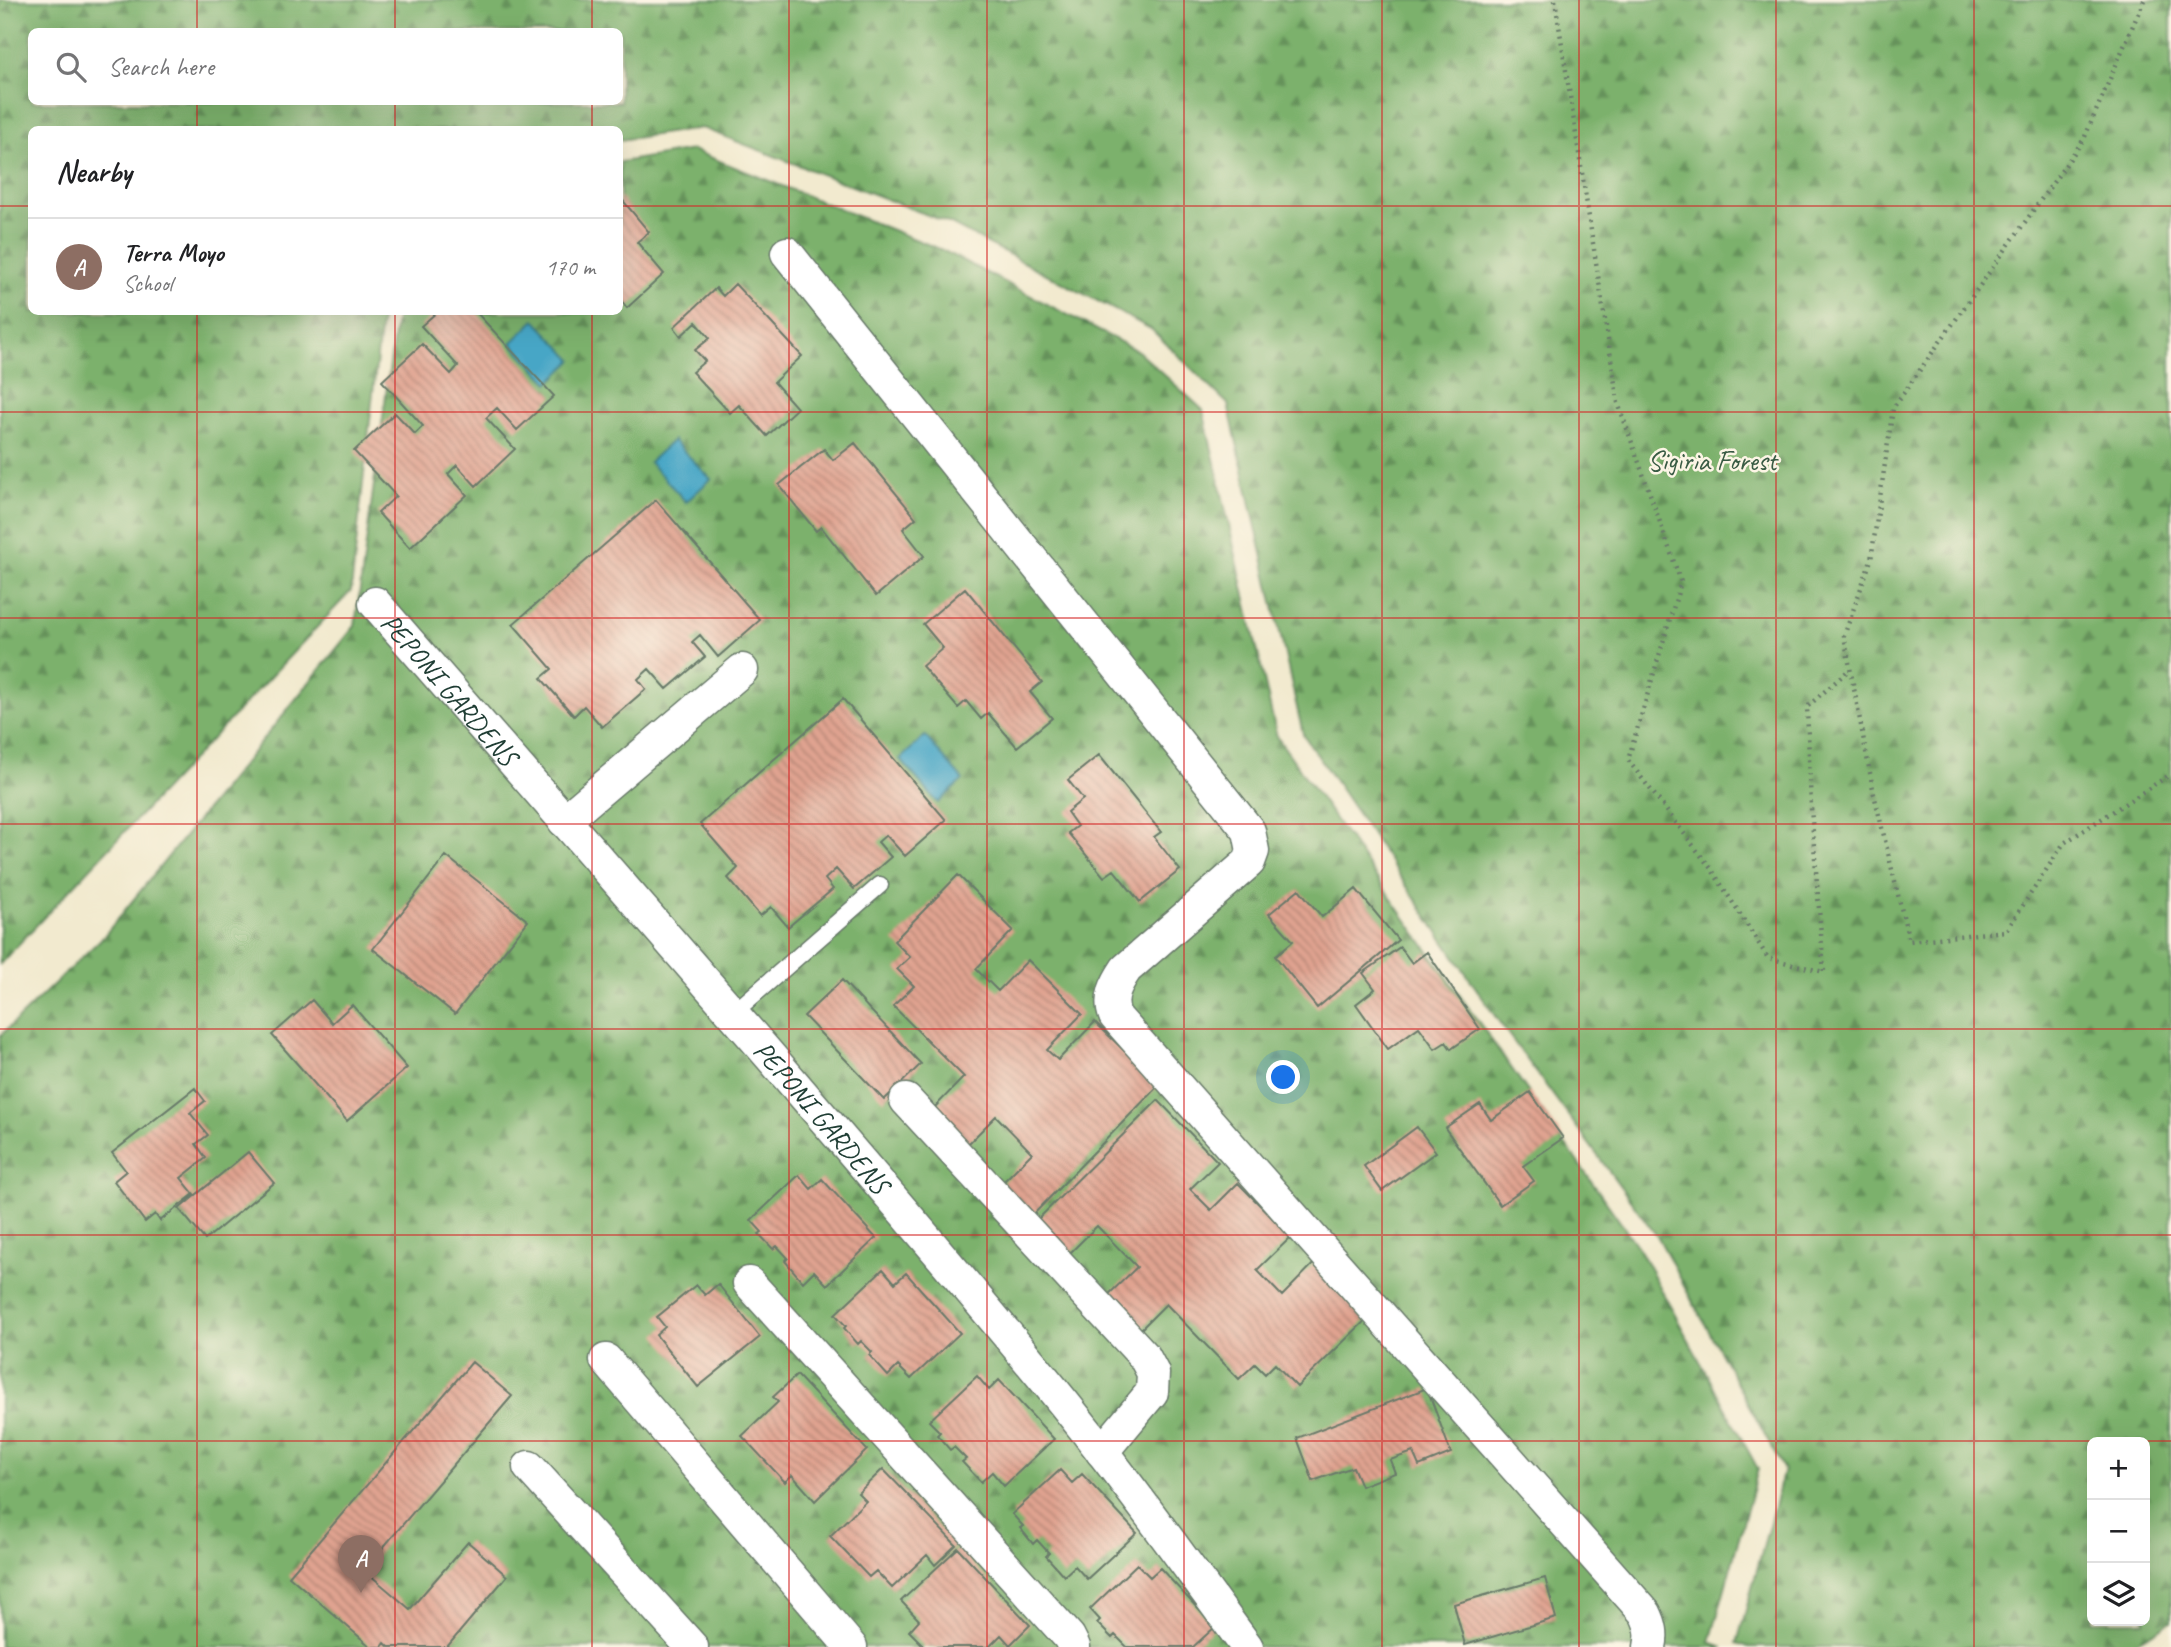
<!DOCTYPE html>
<html lang="en">
<head>
<meta charset="utf-8">
<style>
  body { margin:0; font-family:Caveat,sans-serif; background:#f2f2f2; color:#202124 }
  .controls { position:absolute; right:21px; bottom:21px; display:grid; overflow:hidden; border-radius:10px; box-shadow:0 7px 28px #0002 }
  .controls button { width:63px; height:63px; display:grid; place-items:center; padding:0; border:0; border-bottom:2px solid #e0e0e0; background:#fff; color:#202124; font:35px sans-serif }
  .you { position:absolute; left:1284px; top:1078px; width:24px; height:24px; margin:-18px; border:5px solid #fff; border-radius:50%; background:#1a73e8; box-shadow:0 0 0 10px #1a73e833 }
  .badge { display:grid; place-items:center; width:46px; height:46px; border-radius:50%; background:#d93025; color:#fff; font-size:23px; font-weight:700 }
  .pin { position:absolute; translate:-50% -58px; filter:drop-shadow(0 2px 4px #0008) }
  .pin::after { content:''; position:absolute; top:37px; width:24px; height:21px; background:inherit; clip-path:polygon(0 0,100% 0,50% 100%) }
  .list { margin:0; padding:0; list-style:none }
  h2 { display:flex; justify-content:space-between; align-items:center; height:91px; margin:0; padding:0 28px; font-size:30px }
  h2 small { font-size:23px; font-weight:400; color:#757577 }
  .list li { display:grid; grid-template-columns:46px 1fr auto; gap:21px; align-items:center; box-sizing:border-box; height:98px; padding:0 28px; border-top:2px solid #e0e0e0 }
  .list b { display:block; font-size:26px; white-space:nowrap }
  .list p { margin:0; font-size:23px; white-space:nowrap; color:#757577 }
  .list em { font-size:23px; font-style:normal; color:#757577 }
  .icon { flex:none; width:38px; height:38px; fill:none; stroke:currentColor; stroke-width:2; stroke-linecap:round; stroke-linejoin:round }
  .map { position:relative; flex:none; width:2171px; height:1647px; overflow:hidden }
  .search { position:absolute; background:#fff; box-shadow:0 7px 28px #0002; left:28px; top:28px; width:595px; height:77px; display:flex; align-items:center; gap:18px; box-sizing:border-box; padding:0 24px; border-radius:10px; color:#757577; font-size:26px }
  .panel { position:absolute; background:#fff; box-shadow:0 7px 28px #0002; left:28px; top:126px; width:595px; height:189px; border-radius:10px }
  .map>svg:first-child { display:block }
  .forest { fill:url(#forest-firs); stroke:#4e7750; stroke-width:2; fill-rule:evenodd }
  .water { fill:#47a6c6; stroke:#33727d; stroke-width:2 }
  .building { fill:url(#building-back-hatch) }
  .lines { fill:none; stroke-linecap:round; stroke-linejoin:round }
  .lane-casing { stroke:#697a6a; stroke-width:19 }
  .street-casing { stroke:#697a6a; stroke-width:35 }
  .path { stroke:#697a6a; stroke-width:4.5; stroke-dasharray:2 5; stroke-linecap:butt }
  .lane { stroke:#fff; stroke-width:16 }
  .street { stroke:#fff; stroke-width:32 }
  .grid { fill:none; stroke:#d62828; stroke-width:2; stroke-opacity:0.55 }
  .labels { text-anchor:middle; dominant-baseline:central; stroke-width:5; stroke-linejoin:round; paint-order:stroke }
  .park-label { font-size:28px; fill:#385a43; stroke:#fcf5e5 }
  .street-label { font-size:28px; fill:#1f3d34; stroke:#fcf5e5 }
</style>
</head>
<body>
<div class="map">
<svg width="2171" height="1647" viewBox="0 0 2171 1647">
  <defs>
    <pattern id="forest-firs" width="22" height="20" patternUnits="userSpaceOnUse" patternTransform="scale(1.75)"><rect width="22" height="20" fill="#7cb16c"/><path d="M5 1l3.5 6h-7zM16 11l3.5 6h-7z" fill="#65915a"/></pattern>
    <pattern id="building-back-hatch" width="6" height="6" patternUnits="userSpaceOnUse" patternTransform="scale(1.75)"><rect width="6" height="6" fill="#e0a390"/><path d="M-1 5l2 2M0 0l6 6M5-1l2 2" fill="none" stroke="#b58676"/></pattern>
  </defs>
  <rect width="100%" height="100%" fill="#fcf5e5"/>
  <filter id="ink" filterUnits="userSpaceOnUse"><feTurbulence type="fractalNoise" baseFrequency=".0143" numOctaves="2"/><feDisplacementMap in="SourceGraphic" scale="14" xChannelSelector="R" yChannelSelector="G"/><feConvolveMatrix kernelMatrix="1 2 1 2 8 2 1 2 1" color-interpolation-filters="sRGB"/></filter>
  <filter id="wash" filterUnits="userSpaceOnUse"><feTurbulence type="fractalNoise" baseFrequency=".00686" numOctaves="4" result="noise"/><feDisplacementMap in="SourceGraphic" scale="28" xChannelSelector="R" yChannelSelector="G"/><feGaussianBlur stdDeviation="1.57" result="paint"/><feColorMatrix in="noise" values="0 0 0 0 0 0 0 0 0 0 0 0 0 0 0 0 0 1.4 0 .05"/><feComposite in="paint" operator="in"/></filter>
  <g filter="url(#wash)">
    <rect width="100%" height="100%" fill="#f2eacf"/>
    <!-- forest -->
    <path class="forest" d="M0,0H2171V1622L2126,1647H1749L1737,1643L1784,1470L1659,1239L1497,1019L1303,734L1228,404L1151,329L951,224L702,128L620,140V130H32V312H382L351,591L0,964ZM32,32H620V102H32ZM2092,1442H2145V1621H2092Z
      M692,150L942,250L1138,351L1203,410L1277,737L1640,1250L1758,1469L1710,1642L1724,1647H0V1036L104,936L355,626L397,312H620V162Z"/>
    <!-- water -->
    <path class="water" d="M535,320L573,360L549,383L511,343Z
      M673,440L711,479L686,502L649,462Z
      M925,736L963,780L938,803L900,759Z"/>
    <g id="blocks">
      <!-- building -->
      <path class="building" d="M620,197L649,232L637,242L664,274L627,308L620,299Z
        M735,284L802,356L774,382L797,408L767,436L739,405L730,413L692,372L705,361L695,350L710,338L696,322L681,336L674,327L716,288L723,296Z
        M437,312H476L554,396L517,430L497,408L486,418L515,449L476,486L457,465L448,474L467,495L410,548L378,513L396,496L354,451L395,413L415,434L423,426L382,381L422,344L451,374L458,366L421,326Z
        M855,443L916,518L903,529L924,556L876,596L821,527L816,531L779,485L824,449L833,460Z
        M656,500L760,620L718,657L700,635L692,642L705,657L667,689L649,669L638,679L646,689L602,727L584,706L574,716L541,678L552,669L513,624Z
        M965,588L1042,682L1030,692L1052,718L1017,747L988,713L981,719L966,701L958,708L922,666L943,648L923,624Z
        M843,699L946,820L905,856L886,835L878,842L891,857L854,889L836,869L825,879L833,889L788,927L771,907L760,916L728,878L738,868L700,824Z
        M1099,755L1161,832L1154,837L1180,870L1140,902L1114,870L1104,877L1068,833L1077,826L1067,812L1083,799L1068,780Z
        M446,856L528,921L455,1014L373,949Z
        M958,875L1013,930L976,969L998,991L1028,960L1082,1014L1047,1050L1058,1060L1095,1022L1159,1085L1029,1219L997,1188L1032,1153L996,1116L964,1148L929,1113L964,1077L893,1006L914,986L897,969L910,957L894,941Z
        M1299,889L1322,917L1356,889L1398,940L1317,1008L1275,956L1293,941L1269,914Z
        M1400,947L1412,963L1427,952L1480,1029L1451,1049L1446,1042L1435,1049L1419,1027L1388,1049L1356,1004L1375,989L1363,973Z
        M842,980L921,1064L884,1100L804,1016Z
        M312,1000L332,1023L352,1005L407,1068L347,1121L272,1035Z
        M195,1088L205,1101L190,1113L208,1135L196,1144L206,1158L181,1178L194,1194L160,1221L155,1214L145,1222L114,1181L126,1171L112,1153Z
        M1530,1092L1563,1138L1523,1166L1534,1181L1500,1205L1445,1128L1480,1104L1491,1120Z
        M1158,1100L1218,1162L1190,1189L1211,1210L1238,1183L1291,1237L1257,1270L1282,1296L1322,1255L1375,1311L1297,1387L1275,1364L1265,1374L1255,1364L1239,1379L1166,1304L1140,1330L1107,1296L1137,1267L1097,1226L1065,1258L1033,1224Z
        M1417,1127L1436,1152L1382,1191L1364,1166Z
        M248,1152L274,1183L205,1240L179,1209Z
        M799,1175L811,1189L822,1179L876,1238L827,1285L814,1271L803,1282L785,1261L788,1258L777,1246L773,1249L759,1234L762,1232L751,1220Z
        M883,1269L895,1283L906,1273L960,1333L911,1379L898,1366L888,1376L869,1355L872,1352L861,1341L858,1344L844,1328L846,1326L835,1314Z
        M718,1284L760,1337L698,1387L656,1335L665,1327L657,1317L696,1285L705,1295Z
        M472,1362L512,1396L364,1570L410,1609L468,1542L507,1576L447,1647H389L385,1643L382,1647H371L289,1576Z
        M797,1375L867,1450L815,1501L792,1475L785,1482L742,1436L778,1402L773,1397Z
        M977,1376L989,1390L999,1380L1054,1439L1004,1486L992,1472L981,1482L962,1462L966,1459L954,1447L950,1450L937,1435L940,1432L929,1421Z
        M1427,1388L1451,1453L1419,1466L1413,1452L1390,1460L1395,1473L1361,1486L1353,1467L1313,1481L1297,1438Z
        M883,1469L956,1545L935,1565L927,1555L892,1588L876,1571L869,1577L830,1536L866,1501L858,1493Z
        M1060,1470L1072,1483L1082,1474L1137,1533L1087,1579L1075,1566L1064,1576L1046,1556L1049,1553L1037,1540L1033,1544L1020,1528L1023,1526L1012,1514Z
        M958,1548L1030,1625L1010,1645L1001,1635L989,1647H925L909,1631L919,1620L901,1601Z
        M1137,1564L1150,1577L1160,1568L1215,1627L1193,1647H1127L1115,1635L1112,1638L1097,1623L1100,1620L1090,1609Z
        M1545,1578L1556,1618L1465,1645L1454,1604Z"/>
    </g>
  </g>
  <g filter="url(#ink)">
    <use href="#blocks" fill-opacity="0" stroke="#697a6a" stroke-width="2"/>
    <g class="lines">
      <!-- lane casing -->
      <g class="lane-casing">
        <path id="lane" d="M732,1014L880,885"/>
      </g>
      <!-- street casing -->
      <g class="street-casing">
        <g id="street">
          <path d="M787,253L1249,831L1253,851L1249,862L1126,969C1116,984 1108,998 1115,1016L1645,1613C1651,1625 1653,1634 1650,1647"/>
          <path id="s1" d="M375,603C599,861 827,1117 1045,1380C1116,1466 1181,1557 1247,1647"/>
          <path d="M564,821L742,670"/>
          <path d="M906,1100L1144,1356L1153,1373L1152,1392L1102,1452"/>
          <path d="M749,1283L1069,1637L1074,1647"/>
          <path d="M606,1360L851,1647"/>
          <path d="M529,1467L692,1647"/>
        </g>
      </g>
      <!-- path -->
      <path class="path" d="M1555,0L1618,403L1681,582L1628,760L1712,870L1768,958L1824,972L1811,808L1807,707L1850,669
        M2144,0L2084,139L1893,408L1871,560L1844,636L1874,794L1909,941L2006,931L2064,843L2171,774"/>
      <!-- lane -->
      <use href="#lane" class="lane"/>
      <!-- street -->
      <use href="#street" class="street"/>
    </g>
  </g>
  <!-- grid -->
  <path class="grid" d="M197,0V32M395,0V32M592,0V32M789,0V1647M987,0V1647M1184,0V1647M1382,0V1647M1579,0V1647M1776,0V1647M1974,0V1647M197,102V130M395,102V130M592,102V130M0,206H32M620,206H2171M197,312V1647M395,312V1647M592,312V1647M0,412H2171M0,618H2171M0,824H2171M0,1029H2171M0,1235H2171M0,1441H2171"/>
  <g class="labels">
    <!-- park labels -->
    <g class="park-label">
      <text x="1712" y="460">Sigiria Forest</text>
    </g>
    <!-- street labels -->
    <g class="street-label">
      <text stroke="none"><textPath href="#s1" startOffset="114">PEPONI GARDENS</textPath></text>
      <text stroke="none"><textPath href="#s1" startOffset="681">PEPONI GARDENS</textPath></text>
    </g>
  </g>
</svg>
<div class="controls">
<button>+</button>
<button>−</button>
<button><svg class="icon" aria-label="layers" viewBox="0 0 24 24"><path d="M12 4l9 5-9 5-9-5zM3 14l9 5 9-5"/></svg></button>
</div>
<div class="you"></div>
<div class="pin badge" style="left:361px;top:1593px;background:#8d6e63">A</div>
<div class="search"><svg class="icon" aria-label="search" viewBox="0 0 24 24"><circle cx="10" cy="10" r="6"/><path d="M15 15l6 6"/></svg>Search here</div>
<section class="panel">
<h2>Nearby<small></small></h2>
<ul class="list">
<li><span class="badge" style="background:#8d6e63">A</span><div><b>Terra Moyo</b><p>School</p></div><em>170 m</em></li>
</ul>
</section>
</div>
</body>
</html>
